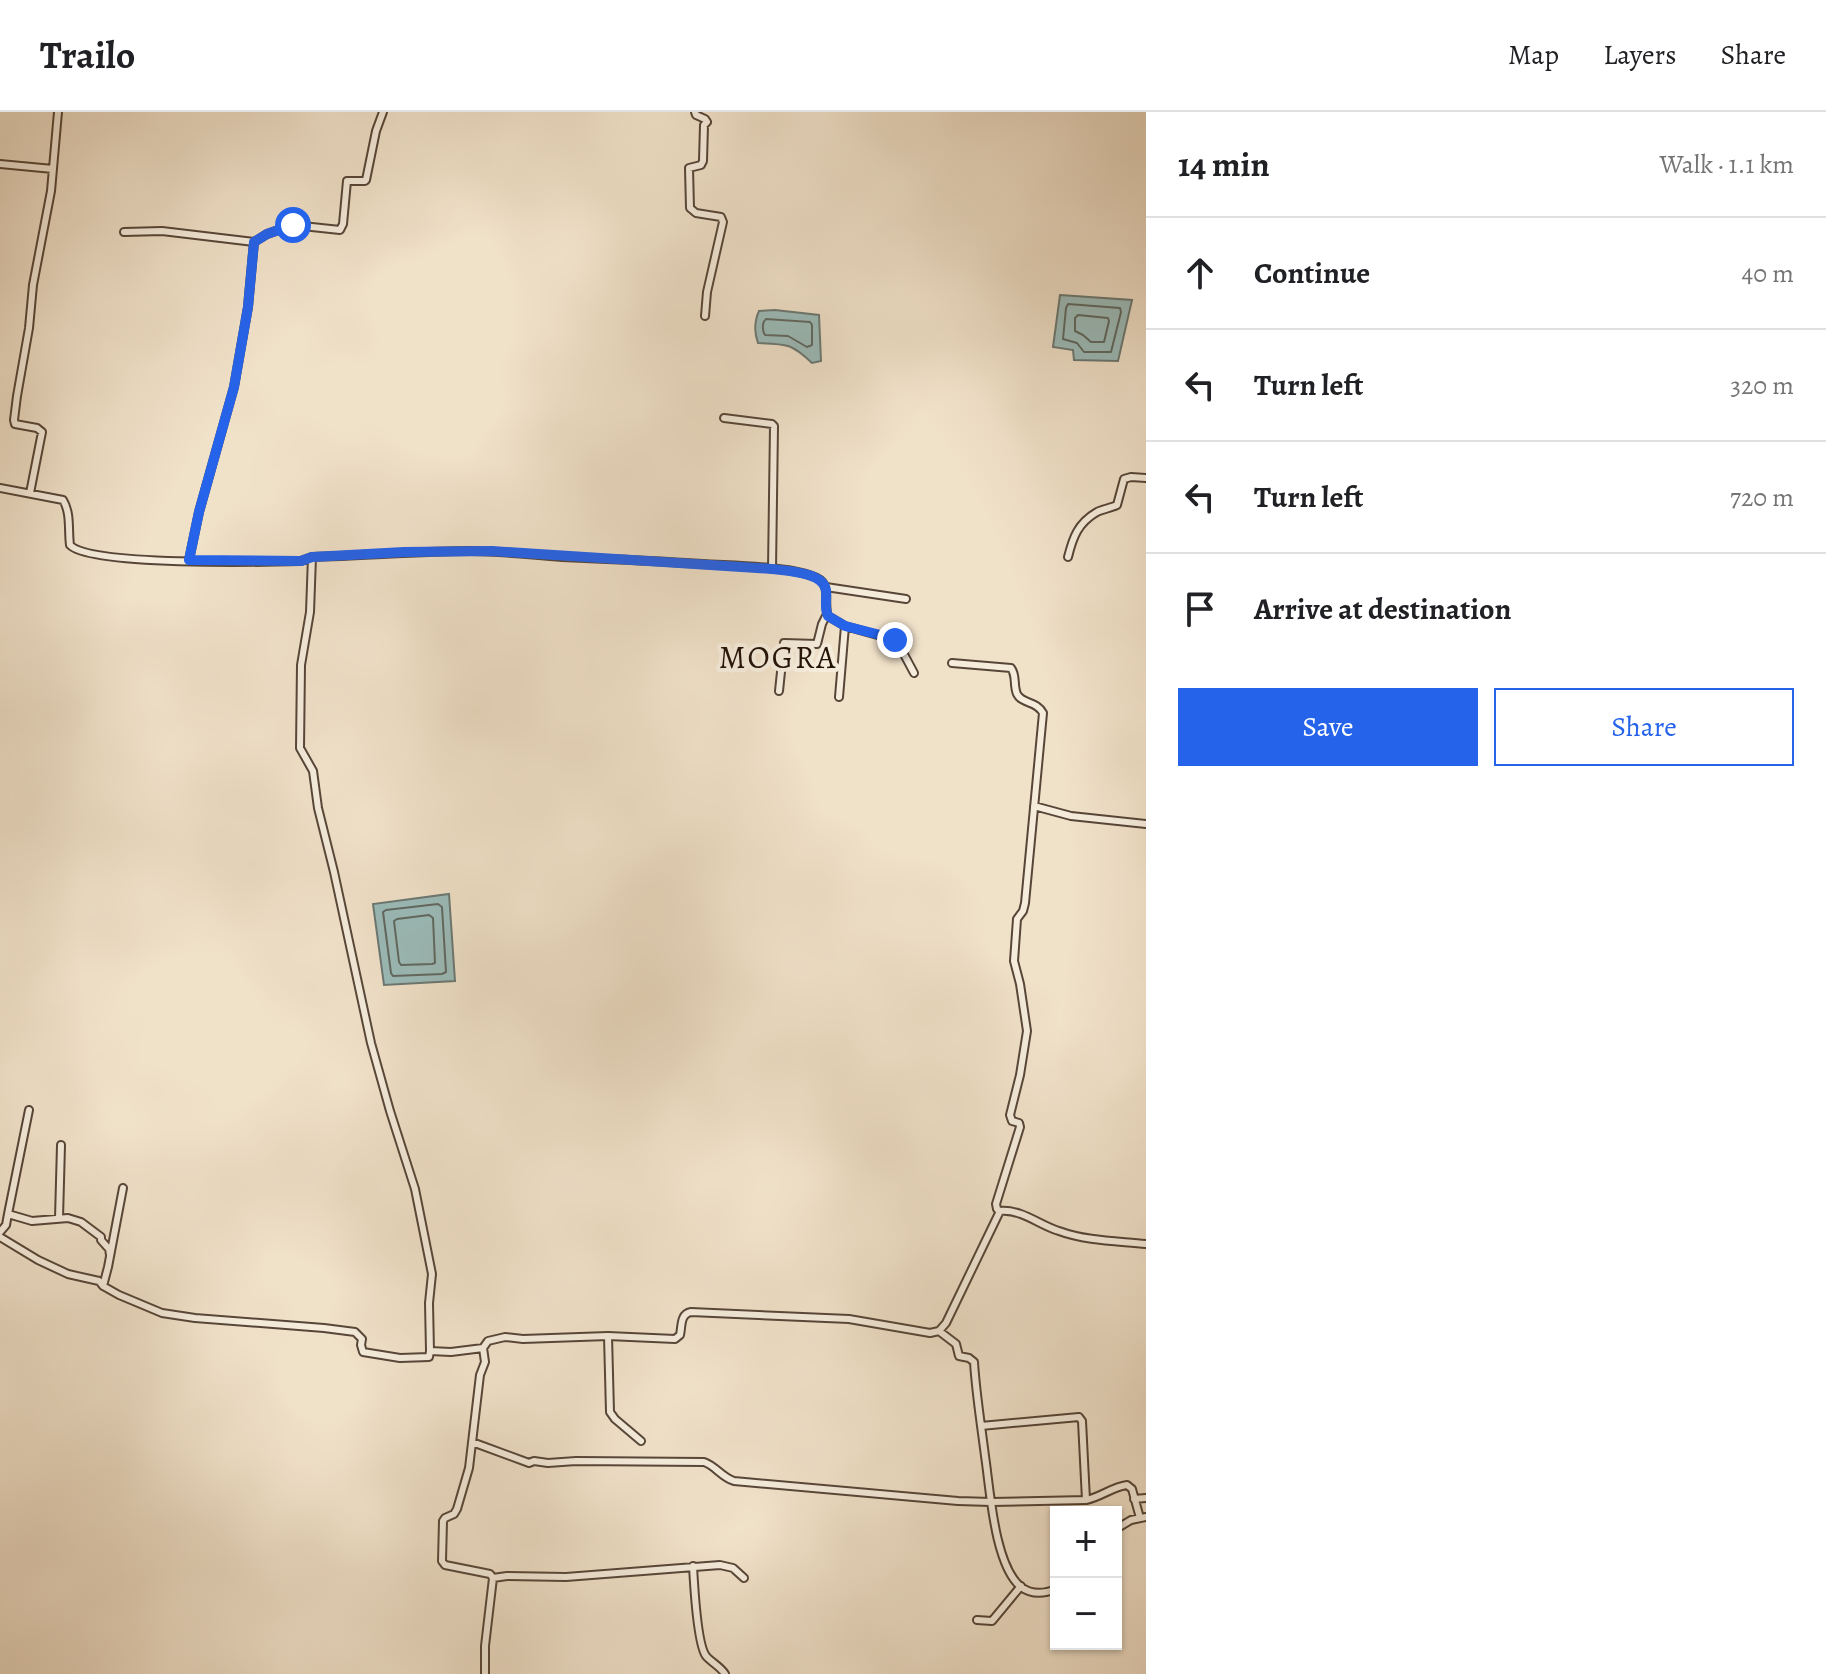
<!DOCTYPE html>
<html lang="en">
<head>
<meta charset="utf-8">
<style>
  body { margin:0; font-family:Alegreya,serif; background:#f6f6f6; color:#202124 }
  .controls { position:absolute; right:24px; bottom:24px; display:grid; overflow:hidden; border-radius:0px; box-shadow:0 2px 6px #0004 }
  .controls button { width:72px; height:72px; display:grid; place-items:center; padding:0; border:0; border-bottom:2px solid #e0e0e0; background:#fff; color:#202124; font:40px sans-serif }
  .stop { position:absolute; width:24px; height:24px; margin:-18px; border:6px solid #2563eb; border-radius:50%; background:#fff }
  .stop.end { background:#2563eb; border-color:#fff; box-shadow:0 2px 8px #0008 }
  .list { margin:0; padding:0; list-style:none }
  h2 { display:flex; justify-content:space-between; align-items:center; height:104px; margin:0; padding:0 32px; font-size:34px }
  h2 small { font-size:26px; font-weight:400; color:#757577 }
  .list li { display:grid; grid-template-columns:52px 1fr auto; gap:24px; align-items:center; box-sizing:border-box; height:112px; padding:0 32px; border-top:2px solid #e0e0e0 }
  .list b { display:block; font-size:30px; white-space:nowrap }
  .list em { font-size:26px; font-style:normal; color:#757577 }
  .actions { display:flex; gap:16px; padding:24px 32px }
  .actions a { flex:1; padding:18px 0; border:2px solid #2563eb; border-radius:0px; text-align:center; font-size:28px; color:#2563eb }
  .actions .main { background:#2563eb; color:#fff }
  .icon { flex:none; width:44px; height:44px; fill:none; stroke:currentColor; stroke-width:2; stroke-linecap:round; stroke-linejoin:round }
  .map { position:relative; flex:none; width:1146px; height:1562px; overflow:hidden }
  header { display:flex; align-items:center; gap:48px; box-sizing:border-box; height:112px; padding:0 40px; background:#fff; border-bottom:2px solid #e0e0e0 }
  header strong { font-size:38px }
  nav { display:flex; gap:44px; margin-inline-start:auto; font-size:28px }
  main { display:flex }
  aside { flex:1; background:#fff }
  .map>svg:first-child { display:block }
  .water { fill:#9bbcba; stroke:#6b7873; stroke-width:2 }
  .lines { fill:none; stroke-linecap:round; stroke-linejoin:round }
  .shore { stroke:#606861; stroke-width:2 }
  .street-casing { stroke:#574638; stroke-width:10 }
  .street { stroke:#f5ecdc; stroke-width:6 }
  .route { stroke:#2563eb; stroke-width:10 }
  .labels { text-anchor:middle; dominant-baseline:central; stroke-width:8; stroke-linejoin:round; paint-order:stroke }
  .quarter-label { font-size:32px; letter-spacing:2px; fill:#241308; stroke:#f5ecdc }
</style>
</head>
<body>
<header>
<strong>Trailo</strong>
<nav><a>Map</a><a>Layers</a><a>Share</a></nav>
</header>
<main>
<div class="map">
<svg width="1146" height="1562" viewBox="0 0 1146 1562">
  <rect width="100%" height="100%" fill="#f0e1c9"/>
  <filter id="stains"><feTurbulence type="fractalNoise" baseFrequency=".0025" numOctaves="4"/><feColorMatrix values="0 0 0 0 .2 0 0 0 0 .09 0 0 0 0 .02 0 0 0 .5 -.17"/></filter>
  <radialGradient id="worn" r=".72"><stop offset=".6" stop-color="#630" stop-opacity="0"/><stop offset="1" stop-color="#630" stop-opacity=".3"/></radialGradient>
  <!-- water -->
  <path class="water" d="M1060,183L1132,188L1118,249L1074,248L1073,238L1053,235Z
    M775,198L819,203L821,249L812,251C791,231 786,232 758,231C754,220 754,210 759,199Z
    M449,782L455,869L384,873L373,792Z"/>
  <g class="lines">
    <!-- shore -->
    <path class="shore" d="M1068,192L1120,196L1121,200L1111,240H1084L1077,231L1063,227L1066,196Z
      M1078,203L1108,206L1109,209L1104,230H1091L1083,223L1075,219V206Z
      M766,207L810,210L812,213V233L807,235L788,224L765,223C762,219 762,210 766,207Z
      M438,792L442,795L446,860L442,862L393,864L391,861L383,800L386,798Z
      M429,803L433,806L435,851L432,852L401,853L399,850L394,809L397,807Z"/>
    <!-- street casing -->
    <g class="street-casing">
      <path id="street" d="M695,0L696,3L705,7L707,10L704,13L703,49L701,53L689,56L690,96L696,101L721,105L723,110L707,180L705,204
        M0,52L53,57
        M124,120L162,119L254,130
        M724,306L772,312L774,314L772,457
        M0,376L63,388C71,401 68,418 70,433C89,454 265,450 301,449L312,445L310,500L301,553L300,636L313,659L318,696L334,760L371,931L390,999L415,1077L432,1162L429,1191L430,1239
        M30,381L42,320L37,316L15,312L14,308L17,284L29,216L33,173L51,79L58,0
        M312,445C365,444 418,439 471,439C502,439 532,443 562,445C609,447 656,449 703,452C732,454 793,454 817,466C832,473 823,492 828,504L845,514L892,527L899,533L914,561
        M1068,445C1073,425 1078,411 1097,400C1103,397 1111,396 1117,393L1124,367L1131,365L1146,366
        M189,448L199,400L234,275L248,195L254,130L267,122L293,113L340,118L343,112L347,69H365L366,68L376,19L383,0
        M826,475L906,487
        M779,579L784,531L817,532L822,512L827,502
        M839,585L845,514
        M1034,694L1071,704L1146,712
        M1000,1099C1022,1097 1039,1113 1059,1119C1086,1129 1118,1129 1146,1132
        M8,1102L32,1109L68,1106L81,1110L101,1125V1128L109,1137L110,1143
        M59,1106L61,1033
        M0,1120L6,1113L8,1102L29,998
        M0,1125L38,1148L68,1162L99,1169L103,1174L119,1183L162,1201L195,1206L324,1216L355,1220L362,1227L361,1233L363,1240L400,1246L429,1245L430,1239L451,1240L483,1236L485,1250L480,1263L469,1356L457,1397L454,1402L445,1406L443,1409L442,1449L445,1453L490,1462L493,1466L485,1534V1562
        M103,1174L108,1155L123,1076
        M939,1219L956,1232L959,1244L969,1246L974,1250C976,1282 981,1312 985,1344C990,1376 994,1453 1021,1475C1032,1483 1044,1482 1056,1477
        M608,1224L610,1300L615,1307L641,1329
        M483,1236L488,1229L505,1225L523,1227L608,1224L675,1227L680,1223C682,1214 680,1202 691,1200L849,1207L930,1221L939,1219L946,1211L1000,1099L997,1097L996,1092L1020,1015L1019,1011L1012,1009L1010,1003L1020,963L1027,919L1020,872L1014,849L1017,807L1023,799L1025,791L1043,601C1037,589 1022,592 1017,582C1013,573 1017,564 1011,556L952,551
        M981,1314L1079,1305L1082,1309L1086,1388
        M472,1330L529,1351L534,1349L548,1351L576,1349L704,1350C716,1354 721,1365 734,1369L958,1389L991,1390L1086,1388C1101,1385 1112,1375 1127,1373L1132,1377L1140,1406
        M1134,1387L1146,1386
        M1116,1417L1131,1408L1146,1405
        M693,1454C694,1472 697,1532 706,1544C712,1551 720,1554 725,1562
        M493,1466L507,1464L566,1465L720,1453L733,1456L744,1466
        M977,1508L992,1509L1021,1474"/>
    </g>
    <!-- street -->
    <use href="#street" class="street"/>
  </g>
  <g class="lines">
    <!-- route -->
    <path class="route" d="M293,113L267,122L254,130L248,195L234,275L199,400L189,448L301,449L312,445L404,440L492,439L772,457C786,459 823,460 826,478C827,487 824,495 828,504L845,514L888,525L895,528"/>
  </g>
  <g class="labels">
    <!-- quarter labels -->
    <g class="quarter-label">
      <text x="778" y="545">MOGRA</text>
    </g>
  </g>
  <rect width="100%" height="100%" filter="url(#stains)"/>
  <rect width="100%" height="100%" fill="url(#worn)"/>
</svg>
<div class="controls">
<button>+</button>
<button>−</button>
</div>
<div class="stop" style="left:293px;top:113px"></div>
<div class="stop end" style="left:895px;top:528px"></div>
</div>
<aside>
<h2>14 min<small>Walk · 1.1 km</small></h2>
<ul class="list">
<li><svg class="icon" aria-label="ahead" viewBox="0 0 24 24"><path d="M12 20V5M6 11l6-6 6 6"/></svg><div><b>Continue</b></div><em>40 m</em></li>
<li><svg class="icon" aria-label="left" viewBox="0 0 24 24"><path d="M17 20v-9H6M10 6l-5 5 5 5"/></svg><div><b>Turn left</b></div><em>320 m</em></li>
<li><svg class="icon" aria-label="left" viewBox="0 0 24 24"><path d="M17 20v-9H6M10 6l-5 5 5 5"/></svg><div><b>Turn left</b></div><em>720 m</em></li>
<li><svg class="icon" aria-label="arrive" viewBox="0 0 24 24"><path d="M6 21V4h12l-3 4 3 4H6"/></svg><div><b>Arrive at destination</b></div></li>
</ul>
<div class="actions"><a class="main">Save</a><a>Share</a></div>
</aside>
</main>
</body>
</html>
